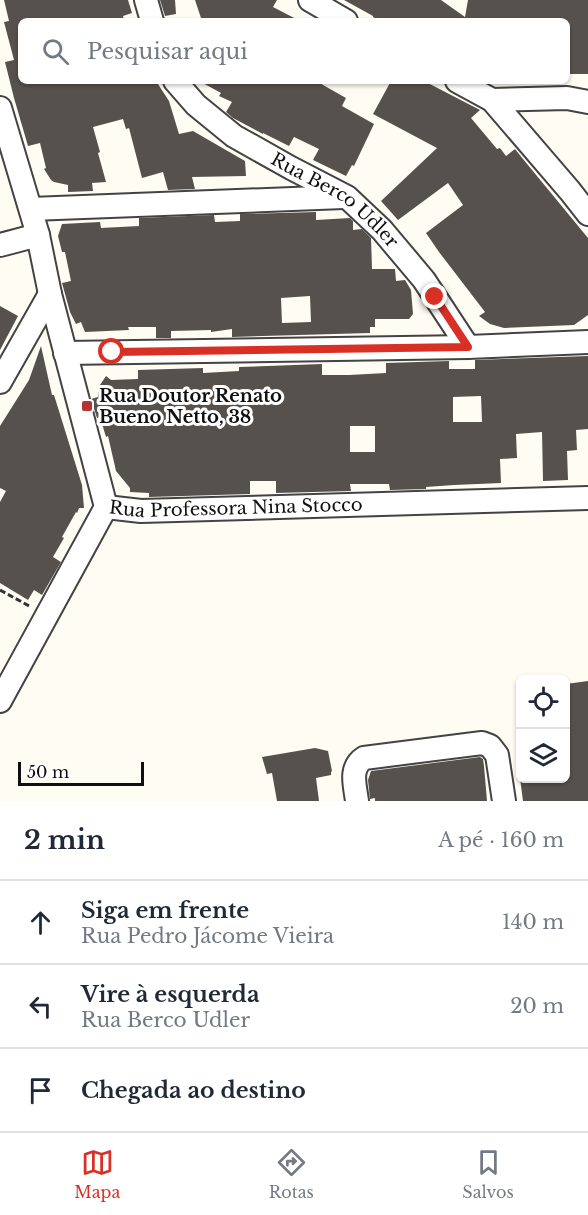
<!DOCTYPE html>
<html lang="pt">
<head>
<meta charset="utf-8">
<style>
  body { margin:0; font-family:"Libre Baskerville",serif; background:#f2f2f3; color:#1f2937 }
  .controls { position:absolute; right:18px; bottom:18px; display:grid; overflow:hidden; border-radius:9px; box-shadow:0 2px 4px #0004 }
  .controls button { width:54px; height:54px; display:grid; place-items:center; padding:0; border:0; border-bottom:2px solid #e0e1e3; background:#fff; color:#1f2937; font:30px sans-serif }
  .scale { position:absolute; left:18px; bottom:15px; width:126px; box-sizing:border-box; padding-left:6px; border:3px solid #101010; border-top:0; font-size:16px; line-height:21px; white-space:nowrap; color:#101010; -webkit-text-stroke:4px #fff; paint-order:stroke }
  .stop { position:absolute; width:18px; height:18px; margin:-14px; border:4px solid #d93025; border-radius:50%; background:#fff }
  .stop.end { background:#d93025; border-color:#fff; box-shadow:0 2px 6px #0008 }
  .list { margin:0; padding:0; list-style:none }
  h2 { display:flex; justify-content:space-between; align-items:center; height:78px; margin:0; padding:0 24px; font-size:26px }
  h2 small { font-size:20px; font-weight:400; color:#747a83 }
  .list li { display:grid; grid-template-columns:39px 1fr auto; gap:18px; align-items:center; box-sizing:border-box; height:84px; padding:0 24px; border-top:2px solid #e0e1e3 }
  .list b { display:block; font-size:22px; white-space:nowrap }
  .list p { margin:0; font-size:20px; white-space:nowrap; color:#747a83 }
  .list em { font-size:20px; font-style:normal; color:#747a83 }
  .icon { flex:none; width:33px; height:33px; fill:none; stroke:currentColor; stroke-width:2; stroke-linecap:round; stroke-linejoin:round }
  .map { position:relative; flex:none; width:588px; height:801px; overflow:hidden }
  .search { position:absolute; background:#fff; box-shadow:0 2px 4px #0004; left:18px; right:18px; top:18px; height:66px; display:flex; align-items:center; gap:15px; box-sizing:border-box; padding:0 21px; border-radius:9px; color:#747a83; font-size:22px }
  .sheet { height:330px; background:#fff }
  nav { display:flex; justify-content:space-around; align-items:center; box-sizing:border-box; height:84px; border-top:2px solid #e0e1e3; background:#fff; font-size:16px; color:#747a83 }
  nav a { display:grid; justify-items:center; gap:3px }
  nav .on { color:#d93025 }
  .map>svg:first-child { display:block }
  .building { fill:#57514d; fill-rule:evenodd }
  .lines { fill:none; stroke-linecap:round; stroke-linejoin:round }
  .minor-casing { stroke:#434343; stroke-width:26 }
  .path { stroke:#323232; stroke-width:3; stroke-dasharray:6 3; stroke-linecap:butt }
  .minor { stroke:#fff; stroke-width:22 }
  .route { stroke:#d93025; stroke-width:8 }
  .poi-dot { fill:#b43333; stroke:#fff; stroke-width:2 }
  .labels { text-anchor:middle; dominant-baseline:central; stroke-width:6; stroke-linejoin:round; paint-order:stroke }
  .street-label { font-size:18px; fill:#101010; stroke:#fff }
  .poi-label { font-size:18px; font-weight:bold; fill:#101010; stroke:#fff; text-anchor:start }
</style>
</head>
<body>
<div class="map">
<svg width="588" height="801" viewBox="0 0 588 801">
  <rect width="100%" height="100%" fill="#fefcf3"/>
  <!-- building -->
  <path class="building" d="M4,0H128L132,13L123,16L124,21H21V81H156L169,101L179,134L193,131L245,161L246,176L192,177L195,189L168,190L163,172L142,178L129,128L126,129L123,119L93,127L100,152L98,153L106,182L92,183L93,191L68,192V185L54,182L51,180L44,169L46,168L40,143L28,146L14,98L5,62L14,60L4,22L9,21Z
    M160,0H175L176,14L165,16Z
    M195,0H277L273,7L300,21H202Z
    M344,0H441L465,17L468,0H588V74H567V21H380L373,17V16Z
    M199,81H316L346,98L342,106L374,124L354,166L352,165L346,176L313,160L319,149L294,137L289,146L263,133V134L233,118L226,112L232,102L219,96L221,93Z
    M391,81H424L480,110L471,118L497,149L500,148L506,156L515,149L523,159L588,238V315L574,325L504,328L490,324L479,316L485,312L439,252L426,233L463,205L448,183L398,220L381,201L437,148L373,114Z
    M316,212V220L350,218L353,221V230L362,229L371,238L372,269H395L396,281L405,280L411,290L413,314L409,319H375V327H370V333L232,337V329L211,332V330L171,331V338H156V327H128L129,330L85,332L81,322L76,324L70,312L62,283L71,281L65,252H62L58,236L62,224L100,222L101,228L139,226V218L214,215L215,222L240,221V214ZM310,296L311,322L282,323L281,298Z
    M0,306L18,316L0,350Z
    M41,346L52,395H54L82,485L84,508H79L77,513L76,512L62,537L64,538L53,557L61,562L42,595L34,590L28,600L0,583V502L6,491L0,488V426L29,380Z
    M588,356V429L576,430L577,450L567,451L568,480L543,481L542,432L516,434L517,458L500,459L501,483L454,485L426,487V489L390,490L389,484H350L351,491L276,493V481H250V494L149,497V493L130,492V488L116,471L108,436L106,437L100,417L97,418L91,399L98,397L100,385L106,376L111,380L138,379V370L203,368V373L239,371V367L322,364V375H349L386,373V363L449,361V369H475V360ZM481,396L482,422H453V397ZM350,426H375V452H350Z
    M588,681V801H523L520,778H566V684Z
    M315,748L328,751L332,771L331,772V775L316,778L319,801H277L272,773L267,774L262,757Z
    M480,757L483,759L484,766L487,801H375V798L370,799L368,780L371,771Z"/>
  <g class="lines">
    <!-- minor casing -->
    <g class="minor-casing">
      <g id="minor">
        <path d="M146,0L152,21"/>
        <path d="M310,0L346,21"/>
        <path id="s1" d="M175,81L196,105L234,136L291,168L347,197L382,230L424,280L468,347"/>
        <path d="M457,81L492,100L570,191L588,214"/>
        <path d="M492,100L567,98L588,102"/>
        <path d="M0,108L38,235L50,294L106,507"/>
        <path d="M31,209L344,197"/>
        <path d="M0,245L38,235"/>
        <path d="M65,353L468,347L588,342"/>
        <path d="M0,382L50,294"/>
        <path id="s2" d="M106,507L141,511L588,498"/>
        <path d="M0,701L106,507"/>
        <path d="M357,801C355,785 349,768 364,758L482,743L490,746L497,755L504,801"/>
      </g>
    </g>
    <!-- path -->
    <path class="path" d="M0,590L31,607"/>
    <!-- minor -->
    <use href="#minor" class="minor"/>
  </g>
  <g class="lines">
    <!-- route -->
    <path class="route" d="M112,352L468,347L435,297"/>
  </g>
  <!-- markers -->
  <rect class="poi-dot" x="81" y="400" width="12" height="12" rx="3"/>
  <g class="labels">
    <!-- street labels -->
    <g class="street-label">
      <text stroke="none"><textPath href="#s1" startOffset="201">Rua Berco Udler</textPath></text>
      <text stroke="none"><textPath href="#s2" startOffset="130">Rua Professora Nina Stocco</textPath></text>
    </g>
    <!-- poi labels -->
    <g class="poi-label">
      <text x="99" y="396">Rua Doutor Renato<tspan x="99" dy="21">Bueno Netto, 38</tspan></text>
    </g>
  </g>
</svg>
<div class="controls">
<button><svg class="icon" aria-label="locate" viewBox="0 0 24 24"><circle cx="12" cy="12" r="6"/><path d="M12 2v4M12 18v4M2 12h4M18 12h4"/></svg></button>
<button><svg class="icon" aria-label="layers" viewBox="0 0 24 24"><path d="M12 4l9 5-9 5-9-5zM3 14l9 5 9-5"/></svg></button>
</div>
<div class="scale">50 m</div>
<div class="stop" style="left:112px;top:352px"></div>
<div class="stop end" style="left:435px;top:297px"></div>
<div class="search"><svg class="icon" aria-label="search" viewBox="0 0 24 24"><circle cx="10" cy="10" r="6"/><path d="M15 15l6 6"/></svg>Pesquisar aqui</div>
</div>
<section class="sheet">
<h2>2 min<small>A pé · 160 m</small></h2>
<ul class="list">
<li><svg class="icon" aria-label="ahead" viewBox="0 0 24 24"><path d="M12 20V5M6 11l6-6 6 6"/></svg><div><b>Siga em frente</b><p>Rua Pedro Jácome Vieira</p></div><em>140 m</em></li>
<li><svg class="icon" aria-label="left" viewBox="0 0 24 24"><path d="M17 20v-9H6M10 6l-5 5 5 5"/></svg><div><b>Vire à esquerda</b><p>Rua Berco Udler</p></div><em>20 m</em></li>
<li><svg class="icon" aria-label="arrive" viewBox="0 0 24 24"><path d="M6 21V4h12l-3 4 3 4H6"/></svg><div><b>Chegada ao destino</b></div></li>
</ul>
</section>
<nav>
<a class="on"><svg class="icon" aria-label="map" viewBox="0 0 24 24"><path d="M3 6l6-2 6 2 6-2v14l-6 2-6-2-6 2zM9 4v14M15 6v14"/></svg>Mapa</a>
<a><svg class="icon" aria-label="directions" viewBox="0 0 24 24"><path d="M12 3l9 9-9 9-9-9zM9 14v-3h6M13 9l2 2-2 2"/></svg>Rotas</a>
<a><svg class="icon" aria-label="saved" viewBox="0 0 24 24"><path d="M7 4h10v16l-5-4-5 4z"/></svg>Salvos</a>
</nav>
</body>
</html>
